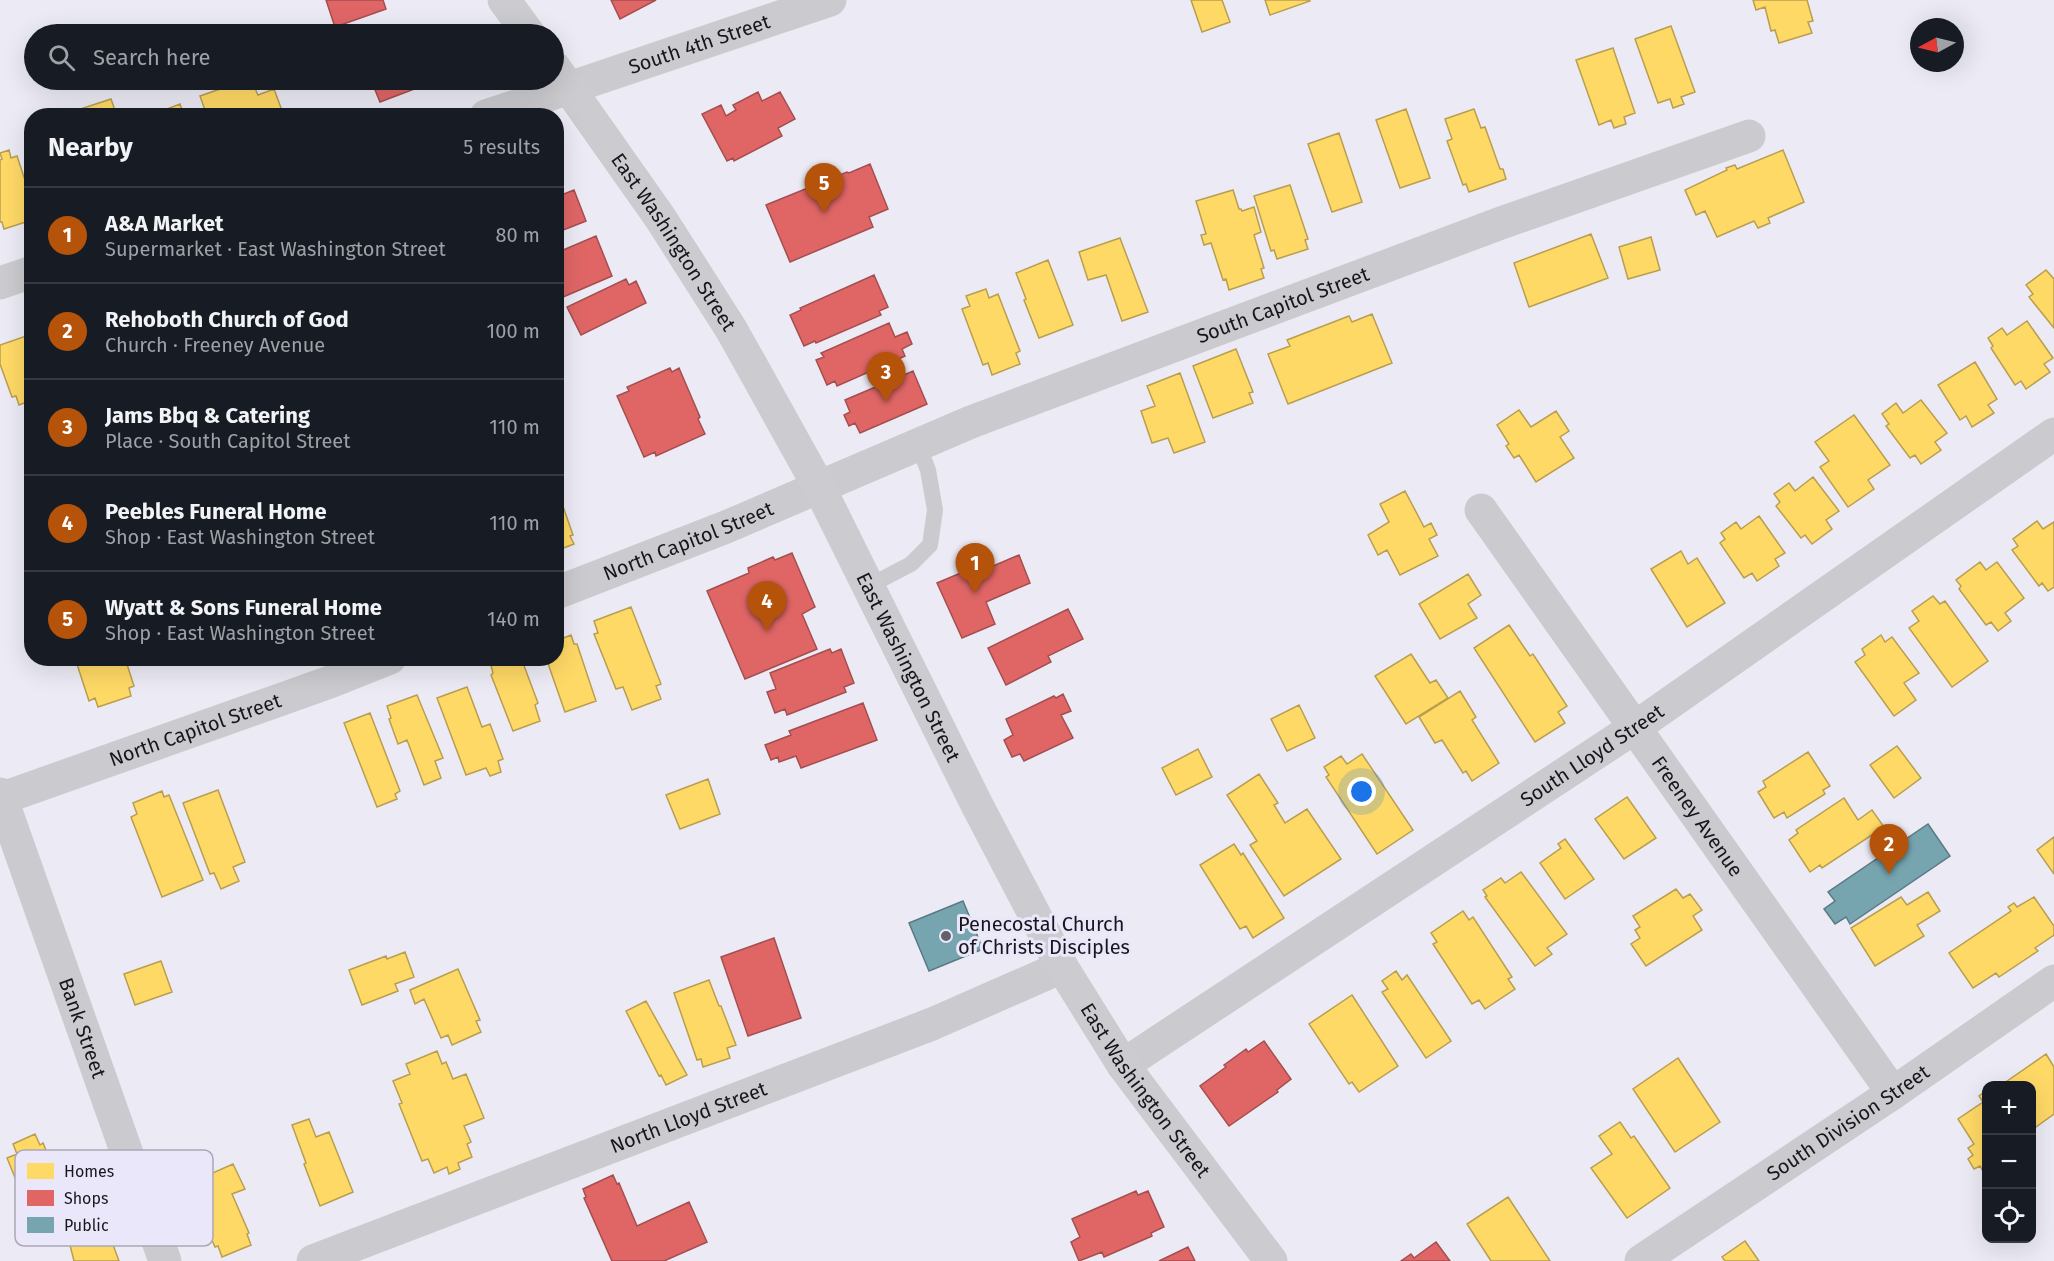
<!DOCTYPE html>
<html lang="en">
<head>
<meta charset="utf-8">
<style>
  body { margin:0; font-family:"Fira Sans",sans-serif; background:#20242c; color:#f1f3f6 }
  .controls { position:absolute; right:18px; bottom:18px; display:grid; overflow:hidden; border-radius:12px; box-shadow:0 6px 24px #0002 }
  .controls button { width:54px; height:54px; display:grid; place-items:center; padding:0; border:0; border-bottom:2px solid #363941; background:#171b24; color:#f1f3f6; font:30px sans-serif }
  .compass { position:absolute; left:1910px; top:18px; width:54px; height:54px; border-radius:50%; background:#171b24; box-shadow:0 6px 24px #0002; rotate:263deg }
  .you { position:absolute; left:1362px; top:792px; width:21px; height:21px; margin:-15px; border:4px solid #fff; border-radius:50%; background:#1a73e8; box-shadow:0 0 0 9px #1a73e833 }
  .badge { display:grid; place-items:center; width:39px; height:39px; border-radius:50%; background:#b45309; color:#fff; font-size:20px; font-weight:700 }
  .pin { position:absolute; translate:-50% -50px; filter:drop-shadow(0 2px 3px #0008) }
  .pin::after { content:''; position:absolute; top:32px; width:21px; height:18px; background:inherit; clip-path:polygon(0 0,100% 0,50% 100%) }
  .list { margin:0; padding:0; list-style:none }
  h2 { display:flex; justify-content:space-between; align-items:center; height:78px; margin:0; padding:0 24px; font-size:26px }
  h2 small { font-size:20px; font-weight:400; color:#9ea1a6 }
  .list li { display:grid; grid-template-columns:39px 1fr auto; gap:18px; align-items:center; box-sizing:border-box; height:96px; padding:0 24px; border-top:2px solid #363941 }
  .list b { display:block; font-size:22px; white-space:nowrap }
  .list p { margin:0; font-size:20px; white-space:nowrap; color:#9ea1a6 }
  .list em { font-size:20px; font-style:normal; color:#9ea1a6 }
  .icon { flex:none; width:33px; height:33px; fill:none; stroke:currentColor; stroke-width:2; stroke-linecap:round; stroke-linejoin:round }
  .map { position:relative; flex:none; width:2054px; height:1261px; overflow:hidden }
  .search { position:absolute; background:#171b24; box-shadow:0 6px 24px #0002; left:24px; top:24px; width:540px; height:66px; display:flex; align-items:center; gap:15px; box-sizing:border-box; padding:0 21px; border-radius:33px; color:#9ea1a6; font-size:22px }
  .panel { position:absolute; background:#171b24; box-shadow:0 6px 24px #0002; left:24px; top:108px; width:540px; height:558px; border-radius:24px }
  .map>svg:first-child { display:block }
  .homes { fill:#ffd966; stroke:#b99e50; stroke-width:1.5 }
  .shops { fill:#e06666; stroke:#a44e50; stroke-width:1.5 }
  .public { fill:#76a5af; stroke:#5a7a83; stroke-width:1.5 }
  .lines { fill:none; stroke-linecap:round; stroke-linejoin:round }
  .lane { stroke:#cbcbcf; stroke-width:16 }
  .street { stroke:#cbcbcf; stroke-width:33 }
  .secondary { stroke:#ccccd0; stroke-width:33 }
  .poi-dot { fill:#626168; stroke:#e9e7f9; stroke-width:2 }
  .labels { text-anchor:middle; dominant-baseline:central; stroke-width:6; stroke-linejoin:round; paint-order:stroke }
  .street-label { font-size:20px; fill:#17161c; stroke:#e9e7f9 }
  .poi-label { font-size:20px; fill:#17161c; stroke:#e9e7f9; text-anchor:start }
  .key { fill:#e9e7f9; stroke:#aaa8b7; stroke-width:1.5 }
  .key-label { font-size:16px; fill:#17161c }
</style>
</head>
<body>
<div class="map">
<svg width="2054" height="1261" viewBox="0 0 2054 1261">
  <rect width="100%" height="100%" fill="#ecebf5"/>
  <!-- homes -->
  <path class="homes" d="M1191,0H1222L1230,22L1202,32Z
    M1265,0H1309L1310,1L1270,15Z
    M1753,0H1807L1813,21L1808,22L1812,33L1779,43L1775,30L1771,31L1765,7L1756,10Z
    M1671,26L1695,92L1681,97L1684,104L1673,108L1670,99L1658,103L1635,39Z
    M1613,48L1635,113L1624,117L1626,124L1614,128L1611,120L1599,125L1576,60Z
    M243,81L245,87L253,84L258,95L274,89L284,116H207L200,96Z
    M111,99L117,116H62V115Z
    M180,104L184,116H149Z
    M1406,109L1430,178L1400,188L1376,120Z
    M1474,109L1481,128L1485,127L1500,169H1503L1506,179L1469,192L1466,184L1463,185L1447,141L1452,139L1445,119Z
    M1339,133L1362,202L1332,212L1308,144Z
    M9,150L11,158L17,156L32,201V213L30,214L32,220L4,229L2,222H0V160L2,159L0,153Z
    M1783,150L1804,202L1768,218L1770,223L1758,228L1754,221L1717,237L1705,211L1696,215L1685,190L1727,170L1726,168L1735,165L1737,169Z
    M1290,185L1308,239L1305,240L1308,249L1277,259L1274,250L1271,251L1254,196Z
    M1233,190L1239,209H1241L1242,211L1254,207L1261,232L1254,235L1264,268L1261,269L1264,278L1229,290L1226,279L1223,280L1211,243L1204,245L1201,235L1206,234L1196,201Z
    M1591,234L1608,278L1529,307L1514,263Z
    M1651,237L1660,270L1628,279L1619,247Z
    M1120,238L1148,312L1122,321L1106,275L1088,280L1079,252Z
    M1048,260L1073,325L1039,338L1024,300L1026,299L1016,273Z
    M2046,270L2054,279V328L2029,297L2033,294L2026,285Z
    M986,289L989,298L998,294L1020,351L1016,353L1020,364L992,375L988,363L983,365L962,309L970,306L966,296Z
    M1372,314L1392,363L1288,404L1268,354L1290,346L1287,340L1349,316L1352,322Z
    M2027,321L2053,358L2044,364L2050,372L2026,389L2021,381L2015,385L1991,348L1993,346L1988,338L2002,328L2007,335Z
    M32,334V400L19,405L16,396L12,397L0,364V345Z
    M1236,349L1253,392L1249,393L1253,403L1213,418L1193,366Z
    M1975,362L1997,399L1988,405L1994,413L1972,427L1966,416L1960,420L1938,385Z
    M1180,373L1205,442L1174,453L1168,438L1152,443L1141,411L1155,406L1147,386Z
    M1921,400L1947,433L1935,442L1941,450L1921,464L1915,455L1910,458L1886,426L1889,424L1882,414L1896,403L1903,413Z
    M1519,410L1531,427L1556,411L1569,431L1560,437L1574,458L1536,482L1519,455L1514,458L1506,446L1509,444L1497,425Z
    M1854,415L1890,465L1868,480L1874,489L1848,507L1820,467L1829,461L1815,442Z
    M1813,477L1839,511L1826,520L1832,529L1812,544L1805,535L1801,538L1776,506L1780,502L1774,494L1789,483L1795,491Z
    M1405,491L1424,527L1431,523L1437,535L1429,539L1438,556L1400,575L1387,550L1378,555L1368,535L1389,522L1380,504Z
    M558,492L573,535L570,536L574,544L556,551Z
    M1759,516L1785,553L1775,559L1779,566L1757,581L1752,573L1744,578L1720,543L1725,539L1721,533L1736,522L1741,529Z
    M2037,521L2043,529L2054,522V587L2048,591L2042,583L2039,586L2012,550L2018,546L2013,539Z
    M1681,551L1688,564L1697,558L1725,603L1687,627L1651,569Z
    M1980,562L1986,570L1997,562L2024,598L2005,613L2011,621L1998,631L1991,622L1986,625L1959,589L1961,586L1956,580Z
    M1468,574L1481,595L1468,604L1477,618L1440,639L1419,604Z
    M1933,596L1940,604L1945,601L1988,661L1952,687L1909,628L1919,621L1912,611Z
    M631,607L661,684L656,686L661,699L632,710L623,687L616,689L594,634L598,633L594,621Z
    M1509,625L1530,656L1533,654L1567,706L1558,712L1565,723L1535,742L1474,648Z
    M571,635L574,644H577L596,701L565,712L546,658H556V641Z
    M1881,635L1885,642L1892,637L1919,673L1904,683L1916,700L1894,716L1855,662L1865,655L1862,649Z
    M1411,654L1430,683L1436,680L1448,698L1406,724L1375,676Z
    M75,658H125L134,686L129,688L131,696L98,707L95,698L89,701Z
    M512,658H518L520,663H523L538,703L535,705L540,721L513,731L491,675L493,673L491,666Z
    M467,687L482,727L490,724L503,759L498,761L501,772L490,776L486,768L466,775L437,698Z
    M1460,691L1476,717L1472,720L1499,763L1472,781L1466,771L1463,773L1442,740L1435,743L1419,717Z
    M417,695L443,758L435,761L441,778L424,785L407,740L398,744L389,719L391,718L387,706Z
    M1299,705L1315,738L1287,751L1271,719Z
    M370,713L400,791L395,794L397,799L377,807L344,723Z
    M1897,746L1921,778L1894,798L1870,765Z
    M1198,749L1212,777L1176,795L1162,768Z
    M1808,752L1830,786L1823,790L1825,794L1787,818L1784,812L1774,818L1758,792L1766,787L1763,781Z
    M1362,754L1413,830L1377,854L1326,777L1329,775L1324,767L1341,756L1347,764Z
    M1259,774L1278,803L1274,805L1285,823L1307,809L1341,859L1284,896L1250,845L1257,841L1227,795Z
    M708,779L720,814L680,829L666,795Z
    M218,790L245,862L233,867L239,881L221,889L214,873L210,874L183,803Z
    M162,791L164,797L169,795L203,880L162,897L131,817L137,814L133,803Z
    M1627,797L1656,838L1624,859L1595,819Z
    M1844,798L1858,820L1872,810L1884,827L1822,868L1820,865L1810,872L1789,840L1798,833L1796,830Z
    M2054,837V874L2037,850Z
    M1565,839L1594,879L1565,899L1540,863L1561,848L1558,844Z
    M1234,844L1241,855L1243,853L1284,918L1253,938L1246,926L1240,929L1200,865Z
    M1521,872L1567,934L1547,948L1552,954L1535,966L1485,897L1487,896L1483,890L1501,878L1505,883Z
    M1676,889L1683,898L1690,894L1702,910L1693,916L1702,930L1646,966L1631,944L1640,938L1635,930L1640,927L1633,916Z
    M1928,892L1940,911L1917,925L1924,936L1875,966L1851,928L1901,897L1907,905Z
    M2034,897L2054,926V935L2035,948L2038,951L1999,977L1996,973L1973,988L1949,953L2011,911L2008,907L2014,903L2017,907Z
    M1463,911L1469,920L1473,917L1512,977L1508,979L1515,989L1485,1009L1479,1000L1472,1004L1433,944L1437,942L1431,933Z
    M405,952L414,977L395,984L398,991L362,1005L349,970L386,956L387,959Z
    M161,961L172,992L135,1005L124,974Z
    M458,969L480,1020L476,1021L481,1032L452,1045L448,1035L441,1038L424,999L415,1004L410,990Z
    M1396,971L1402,980L1407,975L1451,1041L1426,1058L1382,992L1388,989L1382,981Z
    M709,980L719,1006H721L736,1045L727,1048L730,1058L703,1067L701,1059L697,1060L674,993Z
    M1352,995L1398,1066L1359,1092L1352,1082L1349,1084L1309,1024Z
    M646,1001L687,1075L666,1085L661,1075L659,1076L626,1011Z
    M437,1051L442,1064L446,1062L453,1079L466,1074L484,1118L464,1126L471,1142L467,1144L472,1157L458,1163L460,1169L449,1174L447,1167L434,1173L428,1159L422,1161L399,1104L402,1103L393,1081L410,1074L406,1064Z
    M2046,1054L2054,1067V1114L2036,1127L2032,1121V1086H2000Z
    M1678,1058L1720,1122L1675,1152L1633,1089Z
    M1986,1091V1171L1984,1173L1980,1166L1974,1169L1968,1159L1973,1155L1968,1148L1974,1144L1958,1119L1983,1102L1979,1096Z
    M309,1119L316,1137L329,1132L353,1192L320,1206L304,1164L306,1163L292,1125Z
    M1620,1122L1631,1138L1634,1136L1670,1188L1627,1218L1591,1168L1612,1154L1599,1136Z
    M35,1134L40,1145L43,1143L51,1162L66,1156L82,1196L31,1217L7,1158L17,1154L13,1144Z
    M233,1164L245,1189L232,1194L249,1233L247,1234L251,1245L222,1257L218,1246L215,1247L189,1188L210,1179L208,1175Z
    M1508,1197L1550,1261H1491L1467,1224Z
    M101,1230L104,1236L109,1234L119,1261H74L69,1241Z
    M1745,1241L1759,1261H1725L1722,1257Z"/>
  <!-- shops -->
  <path class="shops" d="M326,0H383L386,9L335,27Z
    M611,0H656L620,19Z
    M371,80H438L380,102Z
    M758,92L762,101L780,92L795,119L778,128L782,136L734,161L733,158L727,161L702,114L721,105L726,116L736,110L733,105Z
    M870,164L888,209L869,217L873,227L790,262L766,205L847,172L849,173Z
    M574,190L586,221L556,233V197Z
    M596,236L612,276L556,300V253Z
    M874,275L888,307L879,311L881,315L816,343L815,341L804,346L790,315L801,310L800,308Z
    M626,279L629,285L636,281L646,303L581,335L567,307Z
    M889,323L895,337L907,332L912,344L902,349L905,356L837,386L835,381L827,385L816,360L824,357L821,353Z
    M670,368L672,372L679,368L700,417L698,419L705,434L656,456L655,452L644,457L617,396L629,391L627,387Z
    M913,371L927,404L860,433L855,423L849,426L844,415L850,412L845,400Z
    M792,553L815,607L802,614L817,649L745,679L707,591L749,573L748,568L773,557L775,560Z
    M1019,555L1030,583L986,602L995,624L962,638L937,583L963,572L965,578Z
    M1068,609L1083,639L1048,656L1051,662L1006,685L988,648Z
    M830,649L832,653L841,649L854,683L844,687L846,692L787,715L785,709L775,713L767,692L776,689L770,673Z
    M1063,694L1071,711L1061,715L1073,738L1024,761L1020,754L1012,757L1004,740L1013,735L1006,719L1054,696L1056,698Z
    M863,703L877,740L801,768L796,756L779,762L778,757L771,760L765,745L791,735L789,731Z
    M774,938L801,1018L748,1036L721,957Z
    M1264,1041L1291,1079L1277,1090L1278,1092L1229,1126L1200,1086L1226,1067L1224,1065L1246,1049L1248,1052Z
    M613,1175L617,1184L619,1183L637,1226L689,1202L707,1242L664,1261H612L584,1198L586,1197L583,1189Z
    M1136,1191L1138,1195L1148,1191L1164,1227L1151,1233L1152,1236L1104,1257L1102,1252L1079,1261L1071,1242L1080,1237L1072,1219Z
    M1436,1242L1450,1261H1401L1411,1254L1414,1258Z
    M1188,1247L1195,1261H1159Z"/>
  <!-- public -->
  <path class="public" d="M1928,824L1950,856L1850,924L1846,917L1835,924L1824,909L1835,901L1828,892Z
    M963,901L983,949L929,971L909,923Z"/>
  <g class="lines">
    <!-- lane -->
    <path class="lane" d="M869,586L911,564L930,545L935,510L928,470L918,445"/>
    <!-- street -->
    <g class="street">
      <path id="s1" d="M486,116L830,0"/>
      <path d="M0,283L32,272"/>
      <path id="s2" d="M1481,510L1893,1093"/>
      <path id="s3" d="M556,593L726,527L971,422L1501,223L1749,136"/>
      <path id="s4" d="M0,794L165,1261"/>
      <path id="s5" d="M0,799L330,682L390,658"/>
      <path id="s6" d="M1123,1065L1634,728L2054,434"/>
      <path id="s7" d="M313,1261L932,1024L1062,967"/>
      <path id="s8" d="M1641,1261L1893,1093L2054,981"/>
    </g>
    <!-- secondary -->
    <g class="secondary">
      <path d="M504,0L529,34"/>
      <path id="s9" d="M554,67L661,219L731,329L759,379L819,487L977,805L1062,967L1123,1065L1271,1261"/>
    </g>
  </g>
  <!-- markers -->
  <circle class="poi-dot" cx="946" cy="936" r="6"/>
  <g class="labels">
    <!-- street labels -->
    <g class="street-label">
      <text stroke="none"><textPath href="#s1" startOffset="225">South 4th Street</textPath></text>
      <text stroke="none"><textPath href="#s9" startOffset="212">East Washington Street</textPath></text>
      <text stroke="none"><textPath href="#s3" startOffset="782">South Capitol Street</textPath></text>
      <text stroke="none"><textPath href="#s3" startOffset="142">North Capitol Street</textPath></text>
      <text stroke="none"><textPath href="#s9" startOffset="698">East Washington Street</textPath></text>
      <text stroke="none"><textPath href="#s5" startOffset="207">North Capitol Street</textPath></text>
      <text stroke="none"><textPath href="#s6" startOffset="562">South Lloyd Street</textPath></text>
      <text stroke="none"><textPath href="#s2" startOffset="375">Freeney Avenue</textPath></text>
      <text stroke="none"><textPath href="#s4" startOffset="248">Bank Street</textPath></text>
      <text stroke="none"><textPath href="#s9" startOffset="1184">East Washington Street</textPath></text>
      <text stroke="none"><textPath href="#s7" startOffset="402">North Lloyd Street</textPath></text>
      <text stroke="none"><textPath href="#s8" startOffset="249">South Division Street</textPath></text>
    </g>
    <!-- poi labels -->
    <g class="poi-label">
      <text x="958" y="924">Penecostal Church<tspan x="958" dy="23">of Christs Disciples</tspan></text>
    </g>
  </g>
  <!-- legend -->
  <rect x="15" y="1150" width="198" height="96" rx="9" class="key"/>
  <rect x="27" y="1163" width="27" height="16" fill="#ffd966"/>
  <rect x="27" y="1190" width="27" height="16" fill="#e06666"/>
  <rect x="27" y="1217" width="27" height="16" fill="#76a5af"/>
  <g class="key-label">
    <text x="64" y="1177">Homes</text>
    <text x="64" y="1204">Shops</text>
    <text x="64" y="1231">Public</text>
  </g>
</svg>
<div class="controls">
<button>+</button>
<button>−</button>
<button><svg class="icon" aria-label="locate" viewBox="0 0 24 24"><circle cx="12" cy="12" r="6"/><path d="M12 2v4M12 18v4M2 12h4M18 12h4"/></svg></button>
</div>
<svg class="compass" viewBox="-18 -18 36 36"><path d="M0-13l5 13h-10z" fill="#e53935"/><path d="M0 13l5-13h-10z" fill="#9ea1a6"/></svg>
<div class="you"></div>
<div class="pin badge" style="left:975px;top:593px">1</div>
<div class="pin badge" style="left:1889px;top:874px">2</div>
<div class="pin badge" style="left:886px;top:402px">3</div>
<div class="pin badge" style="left:767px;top:631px">4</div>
<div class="pin badge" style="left:824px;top:213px">5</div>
<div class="search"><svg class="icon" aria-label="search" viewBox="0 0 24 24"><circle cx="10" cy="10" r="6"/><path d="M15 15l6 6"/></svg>Search here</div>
<section class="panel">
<h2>Nearby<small>5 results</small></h2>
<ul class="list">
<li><span class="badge">1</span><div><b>A&amp;A Market</b><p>Supermarket · East Washington Street</p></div><em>80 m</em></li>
<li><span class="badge">2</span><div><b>Rehoboth Church of God</b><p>Church · Freeney Avenue</p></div><em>100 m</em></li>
<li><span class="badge">3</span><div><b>Jams Bbq &amp; Catering</b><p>Place · South Capitol Street</p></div><em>110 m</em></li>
<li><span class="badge">4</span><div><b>Peebles Funeral Home</b><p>Shop · East Washington Street</p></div><em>110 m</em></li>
<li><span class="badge">5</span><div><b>Wyatt &amp; Sons Funeral Home</b><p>Shop · East Washington Street</p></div><em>140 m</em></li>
</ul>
</section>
</div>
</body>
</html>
